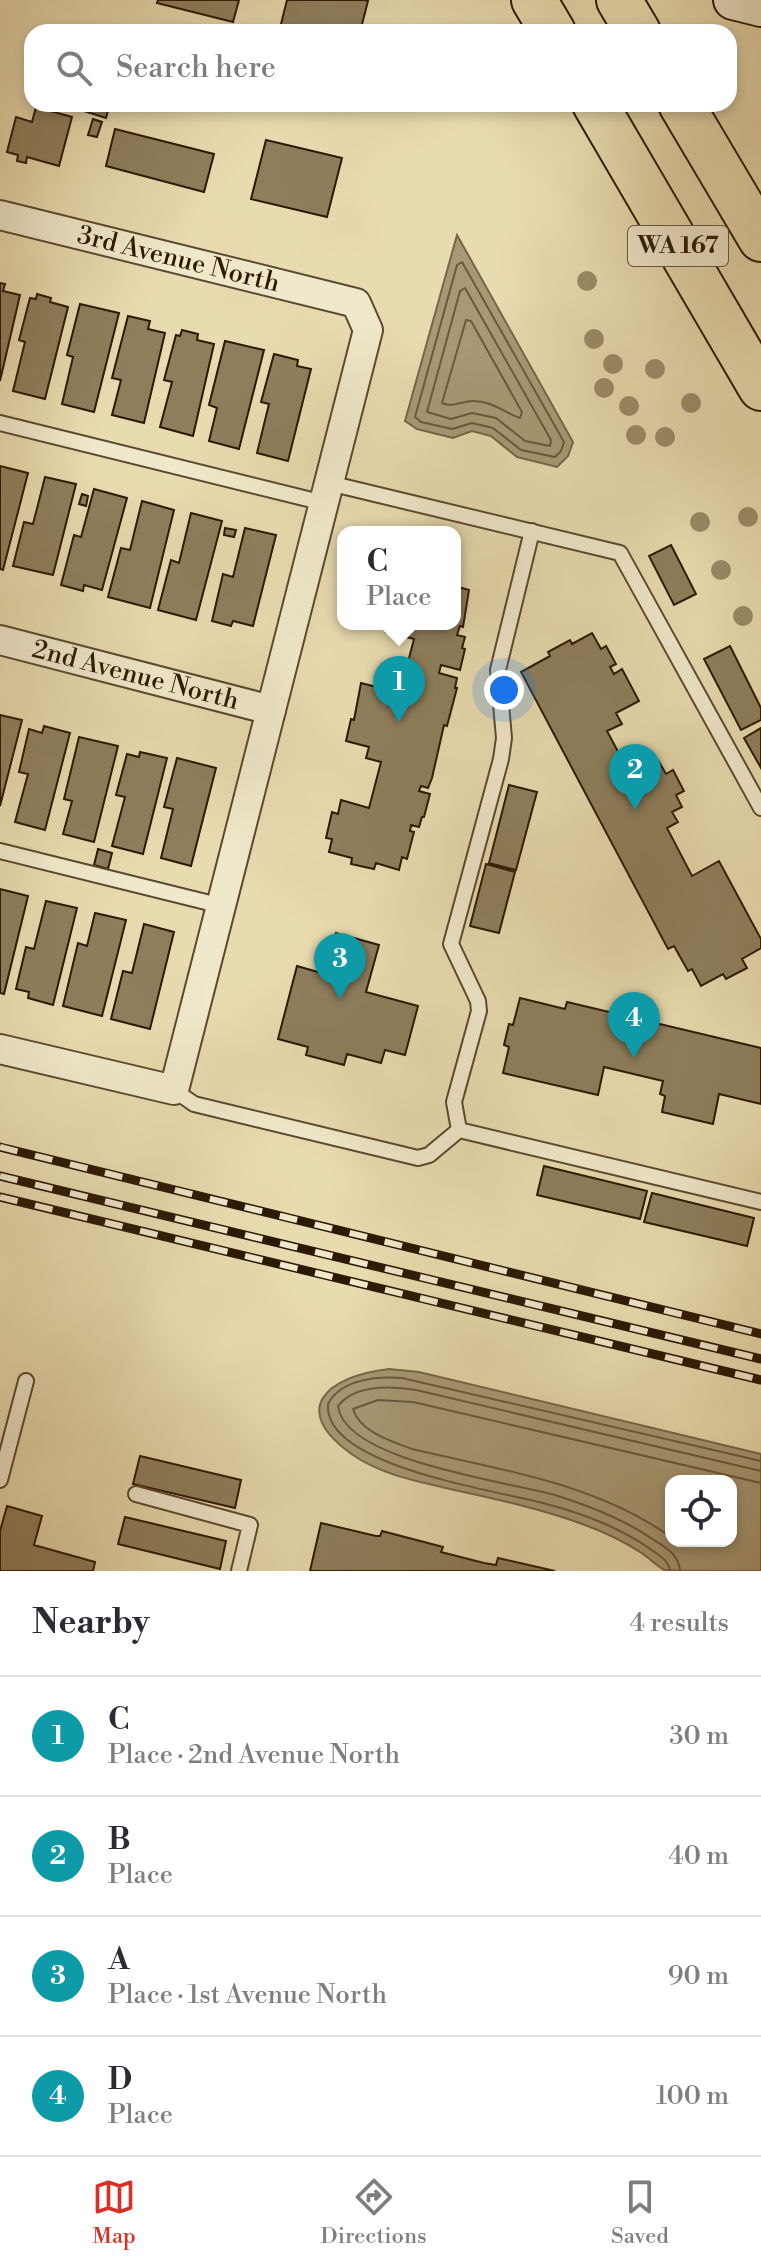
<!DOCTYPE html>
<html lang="en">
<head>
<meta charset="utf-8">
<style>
  body { margin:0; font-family:"Libre Bodoni",serif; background:#f7f7f7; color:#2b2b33 }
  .controls { position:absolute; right:24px; bottom:24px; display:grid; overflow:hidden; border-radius:16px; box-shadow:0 4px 12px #0003 }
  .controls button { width:72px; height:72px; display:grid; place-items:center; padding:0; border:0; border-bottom:2px solid #e1e1e2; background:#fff; color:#2b2b33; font:40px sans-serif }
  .you { position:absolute; left:504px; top:690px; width:28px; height:28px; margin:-20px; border:6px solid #fff; border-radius:50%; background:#1a73e8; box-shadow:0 0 0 12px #1a73e833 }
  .badge { display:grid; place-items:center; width:52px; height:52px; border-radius:50%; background:#d93025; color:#fff; font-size:26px; font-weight:700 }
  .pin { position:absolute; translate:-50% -66px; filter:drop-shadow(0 2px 4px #0008) }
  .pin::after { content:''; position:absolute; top:42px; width:28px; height:24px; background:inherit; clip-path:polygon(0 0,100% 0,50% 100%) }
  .popup { position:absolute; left:337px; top:526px; width:124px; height:104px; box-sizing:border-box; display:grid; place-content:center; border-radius:16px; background:#fff; filter:drop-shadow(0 2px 6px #0005); font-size:26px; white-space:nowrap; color:#7c7c81 }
  .popup b { font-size:30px; color:#2b2b33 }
  .popup::after { content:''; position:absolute; left:50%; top:100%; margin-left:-16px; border:16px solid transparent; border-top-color:#fff }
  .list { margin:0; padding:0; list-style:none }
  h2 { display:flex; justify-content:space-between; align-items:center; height:104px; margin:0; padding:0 32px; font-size:34px }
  h2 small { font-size:26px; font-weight:400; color:#7c7c81 }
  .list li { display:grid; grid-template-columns:52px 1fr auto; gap:24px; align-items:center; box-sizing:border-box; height:120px; padding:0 32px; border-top:2px solid #e1e1e2 }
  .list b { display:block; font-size:30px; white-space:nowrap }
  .list p { margin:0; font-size:26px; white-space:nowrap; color:#7c7c81 }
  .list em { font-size:26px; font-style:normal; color:#7c7c81 }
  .icon { flex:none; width:44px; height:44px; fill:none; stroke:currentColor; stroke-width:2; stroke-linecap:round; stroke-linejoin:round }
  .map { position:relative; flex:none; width:761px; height:1571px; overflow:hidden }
  .search { position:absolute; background:#fff; box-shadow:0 4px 12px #0003; left:24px; right:24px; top:24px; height:88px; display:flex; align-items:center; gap:20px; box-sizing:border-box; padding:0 28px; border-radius:24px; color:#7c7c81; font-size:30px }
  .sheet { height:584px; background:#fff }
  nav { display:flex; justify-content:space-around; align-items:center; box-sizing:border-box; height:112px; border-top:2px solid #e1e1e2; background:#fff; font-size:22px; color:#7c7c81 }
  nav a { display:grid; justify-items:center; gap:4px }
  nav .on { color:#d93025 }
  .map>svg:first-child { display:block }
  .water { fill:#a89975; stroke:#766647; stroke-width:2; fill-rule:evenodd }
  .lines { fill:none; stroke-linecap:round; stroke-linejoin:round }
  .shore { stroke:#6a593c; stroke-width:2 }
  .building { fill:#8e7e5c; stroke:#2c1903; stroke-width:2 }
  .lane-casing { stroke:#5b4a2e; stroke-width:18 }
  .street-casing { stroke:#5b4a2e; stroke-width:32 }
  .secondary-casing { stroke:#2c1903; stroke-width:42 }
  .highway-casing { stroke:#2c1903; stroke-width:48 }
  .lane { stroke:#f0e8cb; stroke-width:14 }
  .street { stroke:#f0e8cb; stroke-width:28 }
  .secondary { stroke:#f0e8cb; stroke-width:38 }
  .highway { stroke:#e8dbaf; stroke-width:44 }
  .rail-casing { stroke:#2c1903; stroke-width:9 }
  .rail { stroke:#f0e8cb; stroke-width:6; stroke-dasharray:18; stroke-linecap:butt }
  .tree { fill:#9a8b68 }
  .labels { text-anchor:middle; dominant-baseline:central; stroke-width:7; stroke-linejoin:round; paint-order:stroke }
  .shield { fill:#f0e8cb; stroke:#67573f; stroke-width:2 }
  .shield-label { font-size:24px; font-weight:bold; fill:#2c1903 }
  .street-label { font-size:26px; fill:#2c1903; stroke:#f0e8cb }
</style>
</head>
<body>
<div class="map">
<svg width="761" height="1571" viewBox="0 0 761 1571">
  <rect width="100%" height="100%" fill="#e8dbaf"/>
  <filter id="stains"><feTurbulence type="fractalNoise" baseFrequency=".0025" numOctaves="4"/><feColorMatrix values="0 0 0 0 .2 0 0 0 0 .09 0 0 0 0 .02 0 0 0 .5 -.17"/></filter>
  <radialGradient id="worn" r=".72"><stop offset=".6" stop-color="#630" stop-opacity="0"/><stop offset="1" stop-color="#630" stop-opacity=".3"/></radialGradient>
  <!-- water -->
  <path class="water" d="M457,235L573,442L568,456L557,467L517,457L491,436L472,431L453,438L417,429L405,421Z
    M389,1369L419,1372L761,1454V1571C744,1571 675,1571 664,1570C656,1565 648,1557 640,1552C623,1541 604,1532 585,1525C542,1509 496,1499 450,1489C417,1481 382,1475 353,1455C287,1409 328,1376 389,1369ZM671,1481H731V1541H671Z"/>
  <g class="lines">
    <!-- shore -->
    <path class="shore" d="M462,262L564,442L561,451L555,457L521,450L493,428L472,423L452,429L421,422L415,417L457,265Z
      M465,288L551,440L550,446L525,441L496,418L472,413L451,419L427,412L460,291Z
      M466,320L471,321L522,412L520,418C505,413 493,401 473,401C461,401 453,408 442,403Z
      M671,1537C595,1483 501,1470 412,1449C391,1441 360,1432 353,1409L378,1400L413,1402L761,1483
      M670,1571C669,1559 655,1553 646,1546C617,1527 584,1514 550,1505C504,1491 323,1468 328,1404C341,1379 377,1376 402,1378L761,1461
      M680,1571C679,1555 667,1548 654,1540C624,1519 590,1506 555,1495C509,1482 344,1461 338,1406C355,1384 391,1386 416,1390L761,1471"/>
  </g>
  <!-- building -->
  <path class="building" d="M158,0H239L233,22L157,3Z
    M287,0H364L368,1L360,32H279Z
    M83,104H110L106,118L81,110Z
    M36,107L72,117L59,166L27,157L26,163L17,161L18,155L7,152L16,117L32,122Z
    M93,119L102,122L97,137L88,135Z
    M115,129L214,154L204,192L106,166Z
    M266,140L342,158L327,217L251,199Z
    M0,283L5,284L3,291L20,295L0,381Z
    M37,294L51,298L50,302L68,307L45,399L13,391L25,342L19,340L30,298L36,299Z
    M80,304L119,313L94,412L62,404L73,357L67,355Z
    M128,316L150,321L148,329L165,333L144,423L112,415L121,380L112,378Z
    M182,330L198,334L197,340L214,344L193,436L160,427L172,382L164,380L176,335L180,336Z
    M225,341L264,350L239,449L209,441L217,408L209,405Z
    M274,354L298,360L297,366L311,369L288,461L257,453L269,404L261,402Z
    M0,466L28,473L3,570L0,569Z
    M45,477L76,484L53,575L13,566L24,522L33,524Z
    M94,489L127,498L102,590L84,585L83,591L61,585L74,535L81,537Z
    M82,494L88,496L86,506L79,504Z
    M142,501L174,510L150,608L108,597L121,548L130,550Z
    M191,513L222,521L196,620L158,610L171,560L179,563Z
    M225,528L236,530L234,537L224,535Z
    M245,528L276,535L253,626L233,621L231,626L212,621L223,574L233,577Z
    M671,545L696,594L674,605L649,556Z
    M455,586L469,590L463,627L460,626L457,635L465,637L462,648L465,649L460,670L441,665L439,673L457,678L455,688H457L447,726L444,725L432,778L428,788L421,786L419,791L430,794L424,817H422L419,827L411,825L410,831L414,832L407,859L402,857L399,870L376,863L374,869L351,864L352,858L329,852L332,839L326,838L332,812L338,814L341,800L369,808L381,762L366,758L369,747L346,741L351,719L354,720L361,683L400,693L414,639L386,632L388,624H455Z
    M592,633L601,649L606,646L616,664L610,667L614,674L622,669L639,701L616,713L622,724L607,731L630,774L658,760L666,774L673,770L684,791L676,795L682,807L672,812L678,822L667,828L692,876L719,861L761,939V948L742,959L747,968L726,979L723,974L701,986L692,969L688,971L674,946L668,949L521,672L550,656L548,652L570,640L572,644Z
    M730,646L761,708V720L741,730L704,659Z
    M0,715L22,720L0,806Z
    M44,726L70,733L45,830L15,822L28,774L19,772L29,729L42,733Z
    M761,728V768L744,738Z
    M79,737L118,746L94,842L63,834L72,801L64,799Z
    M140,752L167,758L143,854L112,846L125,797L116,795L127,754L139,757Z
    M177,758L216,768L191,866L161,858L173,809L164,807Z
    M509,785L537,792L516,870L489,863Z
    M98,849L112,853L108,869L94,865Z
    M486,864L515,872L499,933L470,926Z
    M0,889L28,896L4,994L0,993Z
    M46,901L77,908L53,1005L28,998L29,992L16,989L26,947L34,949Z
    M95,913L126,920L102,1016L63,1006L78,943L87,946Z
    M144,924L174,932L150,1029L111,1019L123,971L132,973Z
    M336,933L379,945L366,992L418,1006L405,1055L385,1050L381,1063L347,1054L344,1065L306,1055L308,1047L278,1039L297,966L325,974Z
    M520,998L565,1009L567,1002L761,1048V1104L719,1094L713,1124L662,1112L665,1096L660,1094L663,1081L604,1067L598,1095L503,1073L509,1047L504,1045L509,1024L513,1025Z
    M544,1166L647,1191L640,1219L537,1195Z
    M652,1193L754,1218L747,1246L644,1222Z
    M140,1456L241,1480L235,1508L133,1484Z
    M7,1506L42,1516L34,1545L95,1562L93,1571H0V1531Z
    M125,1517L226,1541L220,1569L118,1544Z
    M321,1523L376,1536H380L382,1531L443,1547L441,1552L484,1563L496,1565L498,1558L555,1571H310Z"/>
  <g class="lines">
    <!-- lane casing -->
    <g class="lane-casing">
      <path id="lane" d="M0,423L324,503
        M329,483L620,553L761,808
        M0,851L222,906
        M174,1090L194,1104L418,1158L429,1155L459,1130L761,1202
        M459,1130L454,1102L479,1011L478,1001L451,944L501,759L504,738L498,670L532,531
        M0,1480L26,1381
        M136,1494L250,1525L239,1571"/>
    </g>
    <!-- street casing -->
    <g class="street-casing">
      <g id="street">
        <path id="s1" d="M0,215L356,303L368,330L174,1090L0,1049"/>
        <path id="s2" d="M0,640L271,710"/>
      </g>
    </g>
    <!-- secondary casing -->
    <g class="secondary-casing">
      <path id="secondary" d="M733,0L761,7"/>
    </g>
    <!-- highway casing -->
    <g class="highway-casing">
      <path id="highway" d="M534,0L553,32
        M619,0L638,32
        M595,104L761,388
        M681,104L761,239"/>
    </g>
    <!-- lane -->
    <use href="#lane" class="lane"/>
    <!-- street -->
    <use href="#street" class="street"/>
    <!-- secondary -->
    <use href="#secondary" class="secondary"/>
    <!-- highway -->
    <use href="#highway" class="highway"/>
    <!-- rail casing -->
    <g class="rail-casing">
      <path id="rail" d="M0,1147L761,1334
        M0,1176L761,1359
        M0,1197L761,1380"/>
    </g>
    <!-- rail -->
    <use href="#rail" class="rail"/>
  </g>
  <!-- trees -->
  <g class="tree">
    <circle cx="587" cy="281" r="10"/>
    <circle cx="594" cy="339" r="10"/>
    <circle cx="613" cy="364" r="10"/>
    <circle cx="655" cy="369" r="10"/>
    <circle cx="604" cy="388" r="10"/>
    <circle cx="691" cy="403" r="10"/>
    <circle cx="629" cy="406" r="10"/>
    <circle cx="636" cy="435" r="10"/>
    <circle cx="665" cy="437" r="10"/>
    <circle cx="748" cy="517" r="10"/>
    <circle cx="700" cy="522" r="10"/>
    <circle cx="721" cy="570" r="10"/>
    <circle cx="743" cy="616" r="10"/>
  </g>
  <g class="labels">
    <!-- shield labels -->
    <rect class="shield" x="628" y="226" width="100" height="40" rx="6"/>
    <g class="shield-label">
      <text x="678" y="246">WA 167</text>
    </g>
    <!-- street labels -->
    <g class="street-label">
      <text stroke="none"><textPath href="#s1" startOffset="184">3rd Avenue North</textPath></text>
      <text stroke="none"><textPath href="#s2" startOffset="140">2nd Avenue North</textPath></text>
    </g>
  </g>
  <rect width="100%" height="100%" filter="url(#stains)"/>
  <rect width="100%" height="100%" fill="url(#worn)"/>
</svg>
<div class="controls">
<button><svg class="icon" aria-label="locate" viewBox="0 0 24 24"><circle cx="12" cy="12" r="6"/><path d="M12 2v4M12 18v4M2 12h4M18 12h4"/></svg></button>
</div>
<div class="you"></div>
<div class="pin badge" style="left:399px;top:722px;background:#0f9aa8">1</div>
<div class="popup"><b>C</b>Place</div>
<div class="pin badge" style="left:635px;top:810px;background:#0f9aa8">2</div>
<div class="pin badge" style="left:340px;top:999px;background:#0f9aa8">3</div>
<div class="pin badge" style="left:634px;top:1058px;background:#0f9aa8">4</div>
<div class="search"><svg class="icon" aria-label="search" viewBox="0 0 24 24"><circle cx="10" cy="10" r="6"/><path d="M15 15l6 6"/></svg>Search here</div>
</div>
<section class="sheet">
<h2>Nearby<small>4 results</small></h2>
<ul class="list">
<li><span class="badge" style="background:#0f9aa8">1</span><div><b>C</b><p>Place · 2nd Avenue North</p></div><em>30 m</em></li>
<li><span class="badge" style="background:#0f9aa8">2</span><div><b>B</b><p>Place</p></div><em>40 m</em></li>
<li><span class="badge" style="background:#0f9aa8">3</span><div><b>A</b><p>Place · 1st Avenue North</p></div><em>90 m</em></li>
<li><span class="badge" style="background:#0f9aa8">4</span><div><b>D</b><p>Place</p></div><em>100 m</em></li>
</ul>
</section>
<nav>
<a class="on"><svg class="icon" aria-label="map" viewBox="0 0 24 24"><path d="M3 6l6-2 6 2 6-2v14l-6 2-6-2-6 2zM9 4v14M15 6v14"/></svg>Map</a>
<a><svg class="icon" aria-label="directions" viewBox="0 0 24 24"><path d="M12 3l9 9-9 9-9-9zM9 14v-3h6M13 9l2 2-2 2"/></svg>Directions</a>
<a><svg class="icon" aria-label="saved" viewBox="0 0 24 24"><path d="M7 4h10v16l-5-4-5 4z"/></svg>Saved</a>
</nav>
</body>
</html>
